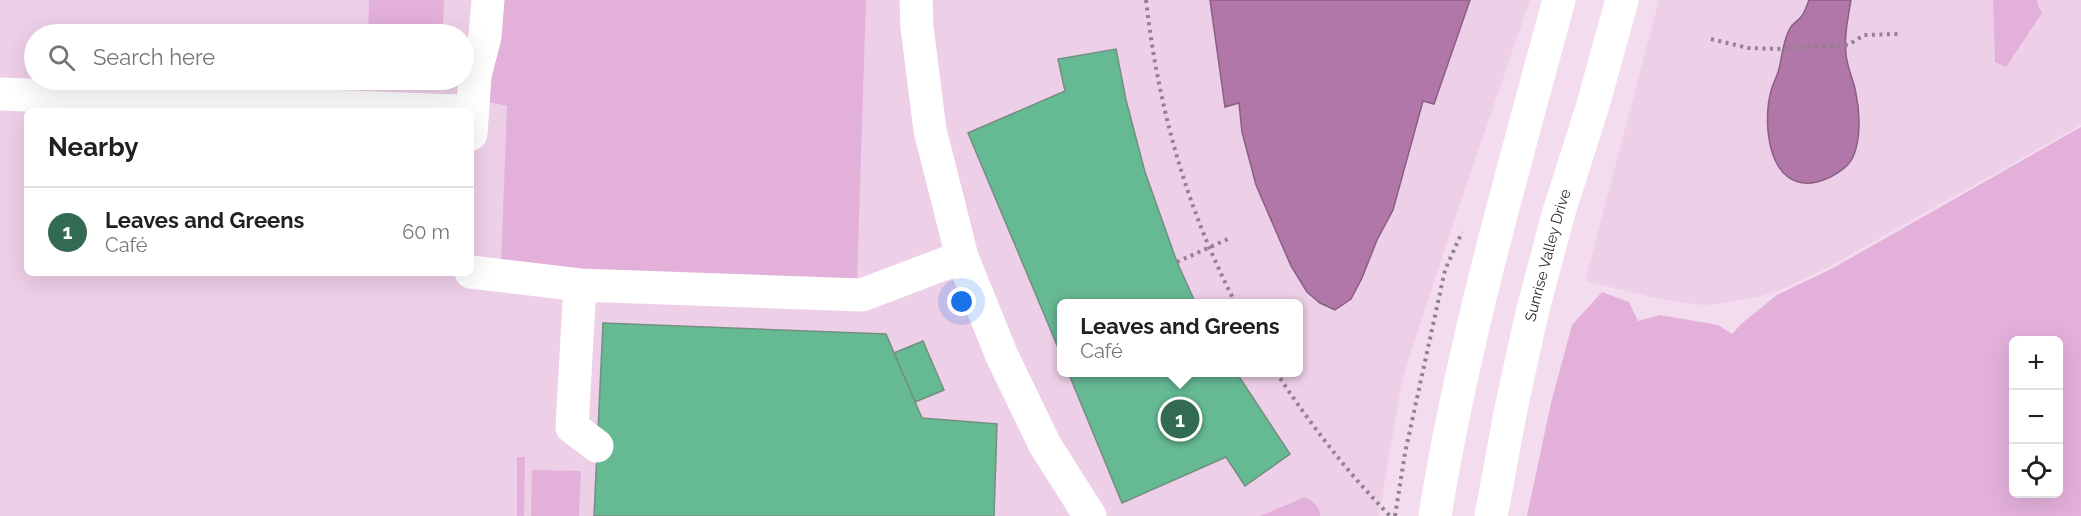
<!DOCTYPE html>
<html lang="en">
<head>
<meta charset="utf-8">
<style>
  body { margin:0; font-family:Raleway,sans-serif; background:#f2f2f2; color:#202124 }
  .controls { position:absolute; right:18px; bottom:18px; display:grid; overflow:hidden; border-radius:9px; box-shadow:0 6px 24px #0002 }
  .controls button { width:54px; height:54px; display:grid; place-items:center; padding:0; border:0; border-bottom:2px solid #e0e0e0; background:#fff; color:#202124; font:30px sans-serif }
  .you { position:absolute; left:962px; top:302px; width:21px; height:21px; margin:-15px; border:4px solid #fff; border-radius:50%; background:#1a73e8; box-shadow:0 0 0 9px #1a73e833 }
  .badge { display:grid; place-items:center; width:39px; height:39px; border-radius:50%; background:#326a52; color:#fff; font-size:20px; font-weight:700 }
  .pin { position:absolute; translate:-50% -50%; border:3px solid #fff; box-shadow:0 2px 6px #0006 }
  .popup { position:absolute; left:1057px; top:299px; width:246px; height:78px; box-sizing:border-box; display:grid; place-content:center; border-radius:9px; background:#fff; filter:drop-shadow(0 2px 4px #0005); font-size:20px; white-space:nowrap; color:#757577 }
  .popup b { font-size:22px; color:#202124 }
  .popup::after { content:''; position:absolute; left:50%; top:100%; margin-left:-12px; border:12px solid transparent; border-top-color:#fff }
  .list { margin:0; padding:0; list-style:none }
  h2 { display:flex; justify-content:space-between; align-items:center; height:78px; margin:0; padding:0 24px; font-size:26px }
  h2 small { font-size:20px; font-weight:400; color:#757577 }
  .list li { display:grid; grid-template-columns:39px 1fr auto; gap:18px; align-items:center; box-sizing:border-box; height:90px; padding:0 24px; border-top:2px solid #e0e0e0 }
  .list b { display:block; font-size:22px; white-space:nowrap }
  .list p { margin:0; font-size:20px; white-space:nowrap; color:#757577 }
  .list em { font-size:20px; font-style:normal; color:#757577 }
  .icon { flex:none; width:33px; height:33px; fill:none; stroke:currentColor; stroke-width:2; stroke-linecap:round; stroke-linejoin:round }
  .map { position:relative; flex:none; width:2081px; height:516px; overflow:hidden }
  .search { position:absolute; background:#fff; box-shadow:0 6px 24px #0002; left:24px; top:24px; width:450px; height:66px; display:flex; align-items:center; gap:15px; box-sizing:border-box; padding:0 21px; border-radius:33px; color:#757577; font-size:22px }
  .panel { position:absolute; background:#fff; box-shadow:0 6px 24px #0002; left:24px; top:108px; width:450px; height:168px; border-radius:9px }
  .map>svg:first-child { display:block }
  .built { fill:#eecfe8; fill-rule:evenodd }
  .green { fill:#e3b0da; fill-rule:evenodd }
  .water { fill:#b177a9; stroke:#8a5f84; stroke-width:1.5 }
  .building { fill:#65b993; stroke:#738f81; stroke-width:1.5 }
  .lines { fill:none; stroke-linecap:round; stroke-linejoin:round }
  .path { stroke:#92818e; stroke-width:4; stroke-dasharray:3 4.5; stroke-linecap:butt }
  .minor { stroke:#fff; stroke-width:33 }
  .major { stroke:#fff; stroke-width:33 }
  .labels { text-anchor:middle; dominant-baseline:central; stroke-width:6; stroke-linejoin:round; paint-order:stroke }
  .street-label { font-size:15px; fill:#30272e; stroke:#feeafa }
</style>
</head>
<body>
<div class="map">
<svg width="2081" height="516" viewBox="0 0 2081 516">
  <rect width="100%" height="100%" fill="#f4dcef"/>
  <!-- built -->
  <path class="built" d="M0,0H1530L1453,224L1402,380L1379,516H0ZM34,34H464V80H34ZM27,111H471V273H27ZM1062,304H1298V372H1062Z
    M1659,0H2081V125L1825,269L1778,291L1761,296L1719,304L1703,305L1664,300L1585,281Z"/>
  <!-- green -->
  <path class="green" d="M369,0H444L443,23L433,34H368Z
    M503,0H866L857,280L501,267L507,106L489,102L491,76L501,42Z
    M1993,0H2037L2038,6L2042,13L2006,67L1995,62Z
    M2081,127V516H1527L1551,403L1572,325L1602,292L1629,302L1638,321L1660,315L1718,325L1732,334L1741,324L1777,295L1833,268ZM2058,340V494H2014V340Z
    M517,457H525L524,516H517Z
    M532,470L581,471L579,516H531Z
    M1305,497C1313,502 1320,506 1320,516H1260Z"/>
  <!-- water -->
  <path class="water" d="M1210,0H1470L1434,104L1423,101L1393,210L1377,240L1362,278L1351,299L1335,310L1320,303L1307,292L1291,266L1256,185L1242,132L1239,103L1225,107Z
    M1809,0H1851C1848,18 1844,36 1846,54C1847,68 1854,80 1856,94C1860,112 1861,139 1853,157C1848,169 1829,179 1817,182C1768,193 1762,123 1771,91C1773,83 1777,77 1779,69C1782,56 1783,42 1789,30C1792,23 1797,22 1801,17C1805,12 1807,5 1809,0Z"/>
  <!-- building -->
  <path class="building" d="M1116,49L1126,100L1145,172L1177,262L1196,304H1062V357L968,133L1065,91L1058,59Z
    M603,323L886,334L922,418L997,424L994,516H594Z
    M923,341L944,390L915,402L894,353Z
    M1068,372H1236L1290,454L1245,486L1226,457L1122,503Z"/>
  <g class="lines">
    <!-- path -->
    <path class="path" d="M1146,0C1158,106 1186,208 1236,304
      M1711,39L1748,48L1777,49L1848,45L1864,35L1900,34
      M1177,262L1228,239
      M1276,372C1310,424 1347,472 1390,516
      M1395,516L1405,453L1445,270L1462,232"/>
    <!-- minor -->
    <path class="minor" d="M916,0L917,27L930,130L962,257
      M0,94L458,111
      M471,134L475,76L485,36L488,0
      M471,272L580,285L862,295L962,257L1002,356L1045,445L1090,516
      M580,285L572,427L597,446"/>
    <!-- major -->
    <g class="major">
      <path d="M1435,516C1463,341 1513,171 1559,0"/>
      <path id="s1" d="M1491,516L1511,409L1531,317L1558,215L1593,105L1622,0"/>
    </g>
  </g>
  <g class="labels">
    <!-- street labels -->
    <g class="street-label">
      <text stroke="none"><textPath href="#s1" startOffset="267">Sunrise Valley Drive</textPath></text>
    </g>
  </g>
</svg>
<div class="controls">
<button>+</button>
<button>−</button>
<button><svg class="icon" aria-label="locate" viewBox="0 0 24 24"><circle cx="12" cy="12" r="6"/><path d="M12 2v4M12 18v4M2 12h4M18 12h4"/></svg></button>
</div>
<div class="you"></div>
<div class="pin badge" style="left:1180px;top:419px">1</div>
<div class="popup"><b>Leaves and Greens</b>Café</div>
<div class="search"><svg class="icon" aria-label="search" viewBox="0 0 24 24"><circle cx="10" cy="10" r="6"/><path d="M15 15l6 6"/></svg>Search here</div>
<section class="panel">
<h2>Nearby<small></small></h2>
<ul class="list">
<li><span class="badge">1</span><div><b>Leaves and Greens</b><p>Café</p></div><em>60 m</em></li>
</ul>
</section>
</div>
</body>
</html>
